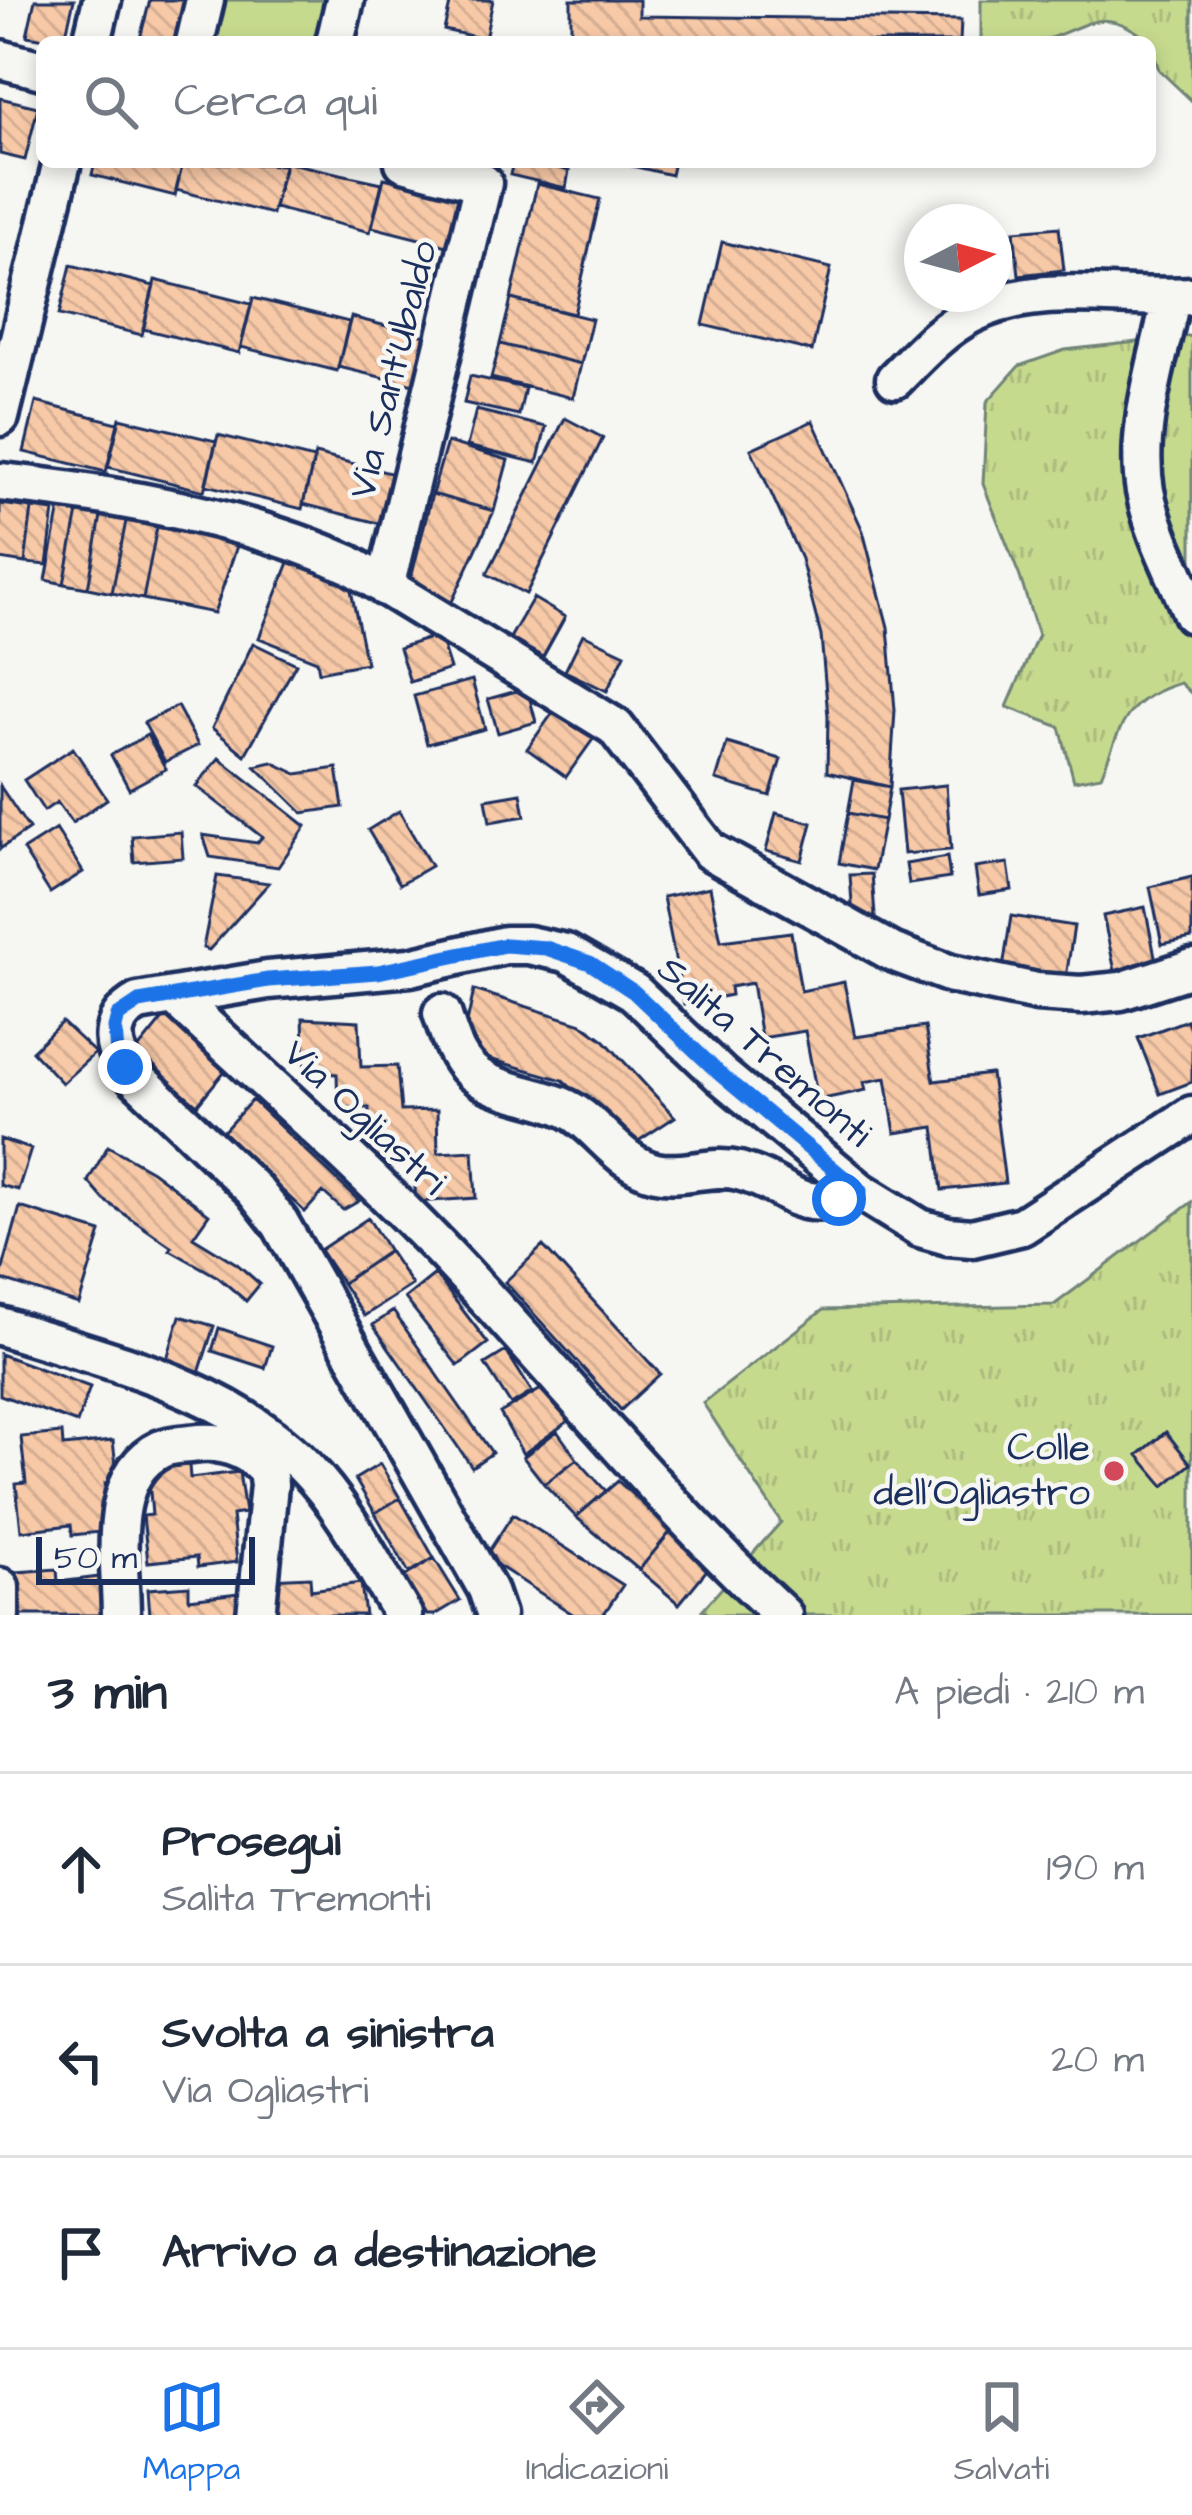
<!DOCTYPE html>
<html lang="it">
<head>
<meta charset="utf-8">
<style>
  body { margin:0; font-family:"Architects Daughter",sans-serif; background:#f2f2f3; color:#1f2937 }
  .compass { position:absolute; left:904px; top:204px; width:108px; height:108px; border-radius:50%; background:#fff; box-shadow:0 6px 18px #0003; rotate:84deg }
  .scale { position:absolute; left:36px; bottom:30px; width:219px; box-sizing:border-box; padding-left:12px; border:6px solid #1b2f5e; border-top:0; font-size:33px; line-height:42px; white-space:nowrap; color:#1b2f5e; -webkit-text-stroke:9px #f6f6f2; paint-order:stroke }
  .stop { position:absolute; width:36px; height:36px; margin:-27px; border:9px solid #1a73e8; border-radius:50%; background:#fff }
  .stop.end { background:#1a73e8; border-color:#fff; box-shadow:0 3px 12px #0008 }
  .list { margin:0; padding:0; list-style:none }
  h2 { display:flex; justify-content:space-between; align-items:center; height:156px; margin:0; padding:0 48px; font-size:51px }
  h2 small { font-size:39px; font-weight:400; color:#747a83 }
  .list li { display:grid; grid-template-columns:78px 1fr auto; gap:36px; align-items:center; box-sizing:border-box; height:192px; padding:0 48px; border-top:3px solid #e0e1e3 }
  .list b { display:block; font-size:45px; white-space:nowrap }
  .list p { margin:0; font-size:39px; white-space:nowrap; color:#747a83 }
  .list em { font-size:39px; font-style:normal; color:#747a83 }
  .icon { flex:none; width:66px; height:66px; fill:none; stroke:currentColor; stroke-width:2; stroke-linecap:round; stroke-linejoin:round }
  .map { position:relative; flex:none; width:1192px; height:1615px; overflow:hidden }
  .search { position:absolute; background:#fff; box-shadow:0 6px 18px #0003; left:36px; right:36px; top:36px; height:132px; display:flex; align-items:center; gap:30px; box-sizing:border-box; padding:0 42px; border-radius:18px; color:#747a83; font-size:45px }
  .sheet { height:732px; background:#fff }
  nav { display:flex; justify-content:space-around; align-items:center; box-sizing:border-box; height:168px; border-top:3px solid #e0e1e3; background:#fff; font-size:33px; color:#747a83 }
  nav a { display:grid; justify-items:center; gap:6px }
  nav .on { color:#1a73e8 }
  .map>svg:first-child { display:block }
  .grass { fill:url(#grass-tufts); stroke:#708476; stroke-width:3 }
  .green { fill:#c6da8e; stroke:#708476; stroke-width:3 }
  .building { fill:url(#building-back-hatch); stroke:#1b2f5e; stroke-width:3 }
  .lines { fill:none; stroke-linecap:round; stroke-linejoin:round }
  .minor-casing { stroke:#1b2f5e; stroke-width:45 }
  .minor { stroke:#f6f6f2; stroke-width:36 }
  .route { stroke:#1a73e8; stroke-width:15 }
  .poi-dot { fill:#d1495b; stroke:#f6f6f2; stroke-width:4.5 }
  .labels { text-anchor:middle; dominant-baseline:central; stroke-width:9; stroke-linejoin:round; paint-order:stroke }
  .street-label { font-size:39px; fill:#1b2f5e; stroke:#f6f6f2 }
  .poi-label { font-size:39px; fill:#1b2f5e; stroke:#f6f6f2; text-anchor:end }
</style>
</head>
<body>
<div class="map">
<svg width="1192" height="1615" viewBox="0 0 1192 1615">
  <defs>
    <pattern id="grass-tufts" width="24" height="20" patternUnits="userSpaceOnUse" patternTransform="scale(3)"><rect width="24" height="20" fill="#c6da8e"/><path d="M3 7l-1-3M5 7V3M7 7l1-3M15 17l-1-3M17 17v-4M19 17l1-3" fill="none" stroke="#aabb7d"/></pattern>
    <pattern id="building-back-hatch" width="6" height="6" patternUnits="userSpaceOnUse" patternTransform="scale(3)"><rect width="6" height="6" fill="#f8c9a7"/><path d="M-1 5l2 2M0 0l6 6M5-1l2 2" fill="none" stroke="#d4ad92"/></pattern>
  </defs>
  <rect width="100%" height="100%" fill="#f6f6f2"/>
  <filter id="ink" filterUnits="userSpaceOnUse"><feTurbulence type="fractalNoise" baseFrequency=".00833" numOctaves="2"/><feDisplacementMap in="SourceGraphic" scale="24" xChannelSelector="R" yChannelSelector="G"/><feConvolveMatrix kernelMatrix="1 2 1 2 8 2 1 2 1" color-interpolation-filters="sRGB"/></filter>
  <g filter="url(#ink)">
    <!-- grass -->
    <path class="grass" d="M981,0H1192V101L1159,70L1150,42C1101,0 1085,30 1038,42C1022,46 999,42 981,42Z
      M1192,336V694L1180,683C1123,700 1122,726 1101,776L1074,781L1060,727L1007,707L1038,635L1020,577L983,484L987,402L1019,366L1065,350Z
      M1192,1202V1615H711L702,1610L781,1522L703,1403L823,1310L1054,1305Z"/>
    <!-- green -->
    <path class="green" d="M216,0H335L325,42H223L208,38Z"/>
    <!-- building -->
    <path class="building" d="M35,0H74L64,42L27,36Z
      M150,0H188L177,42H139Z
      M451,0H493L485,39L444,30Z
      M571,0H639V16L961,20L960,42H571Z
      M0,98L38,107L25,160L0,154Z
      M95,162H183L175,196L92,175Z
      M183,162L285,165L272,214L176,190Z
      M285,162L382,183L370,232L274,208Z
      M513,162H550L549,166L569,171L566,188L510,175Z
      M615,162H674L671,175Z
      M384,178L467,199L455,248L372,227Z
      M537,184L600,199L574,314L511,299Z
      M1059,227L1064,270L1019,275L1014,231Z
      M722,242L831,268L812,351L703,325Z
      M71,265L154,286L142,335L59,315Z
      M155,280L251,304L239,353L143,329Z
      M253,298L349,322L337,371L241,347Z
      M511,299L592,319L581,364L500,344Z
      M351,317L434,338L422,387L338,367Z
      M500,344L581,364L573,398L491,378Z
      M470,376L525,388L519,415L464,403Z
      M36,402L118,423L106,472L24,452Z
      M476,410L546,427L537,463L467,446Z
      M120,418L216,441L204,491L108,467Z
      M565,418L603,438L526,594L487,574Z
      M813,421L863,531L888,627L895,710L890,787L827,772L828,716L821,636L801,559L751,449Z
      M218,435L314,459L302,509L206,485Z
      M447,442L508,460L494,511L432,494Z
      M315,454L398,475L386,525L303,504Z
      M432,494L494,511L450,606L408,591Z
      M0,504L32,508L25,563L0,559Z
      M32,508L54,511L47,565L25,563Z
      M60,508L78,512L64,584L46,580Z
      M78,512L101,516L88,588L64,584Z
      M101,516L126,521L112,593L88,588Z
      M126,521L157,527L143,599L112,593Z
      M157,527L238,543L214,613L143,599Z
      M290,560L350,585L366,663L319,672L317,661L259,638Z
      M533,598L565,617L543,657L510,638Z
      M583,634L625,654L607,691L565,671Z
      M439,635L450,669L410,682L399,648Z
      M253,643L296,664L245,755L212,728Z
      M472,680L485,729L427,744L414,696Z
      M527,688L536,722L498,733L488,699Z
      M562,700L601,728L566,777L527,749Z
      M177,706L198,745L165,762L144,723Z
      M147,735L166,769L129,789L111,755Z
      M727,743L781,759L770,796L716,780Z
      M73,748L107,799L72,823L57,802L44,811L24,780Z
      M219,758L306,826L278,867L210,857L203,835L257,843L262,837L196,786Z
      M272,762L297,774L337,768L343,807L303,813L255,766Z
      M854,780L890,787L884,820L848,813Z
      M946,785L951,850L904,854L898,790Z
      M0,786L29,829L0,849Z
      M521,793L525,816L490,822L486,799Z
      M399,811L431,866L400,884L368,830Z
      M776,813L812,823L802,861L766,851Z
      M848,813L884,820L874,870L839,863Z
      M56,829L83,872L50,893L23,850Z
      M181,832L183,858L134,862L132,836Z
      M947,857L950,878L909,884L906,864Z
      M1008,863L1012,890L979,895L975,868Z
      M872,874L875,916L853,918L850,875Z
      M217,876L269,883L209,950L203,948Z
      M1192,877V938L1162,944L1150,887Z
      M710,887L721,941L791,932L801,991L844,982L855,1037L925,1027L934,1081L991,1074L1005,1183L942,1190L934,1127L895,1133L886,1078L864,1082L866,1090L818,1100L805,1031L761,1038L752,983L730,987L731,995L684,1004L663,897Z
      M1145,907L1158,971L1117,980L1103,916Z
      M1011,916L1074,926L1065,984L1002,975Z
      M474,990L582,1024L604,1040L675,1117L632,1145L563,1080L461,1051Z
      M166,1015L228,1067L197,1105L135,1053Z
      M303,1018L359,1021L361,1067L397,1066L401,1111L437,1110L438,1153L473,1151L476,1198L416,1202L413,1159L369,1161V1108H338L337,1074L305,1072Z
      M1187,1020L1192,1034V1082L1160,1094L1138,1038Z
      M62,1022L95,1053L62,1083L32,1051Z
      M252,1100L359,1201L343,1210L323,1192L305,1212L222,1133Z
      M0,1139L31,1149L18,1190L0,1185Z
      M108,1146L152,1171L209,1214L193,1237L237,1264L260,1284L246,1301L218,1277L170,1250L172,1247L104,1200L88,1181Z
      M20,1207L101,1232L79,1304L0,1279Z
      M368,1218L389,1251L342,1283L320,1250Z
      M543,1246L660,1374L621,1410L505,1282Z
      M389,1251L412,1285L364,1316L342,1283Z
      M435,1274L488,1343L458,1366L405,1298Z
      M393,1311L492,1453L472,1467L373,1325Z
      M180,1316L214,1326L199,1373L166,1362Z
      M219,1328L272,1346L265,1368L212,1351Z
      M506,1351L532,1392L511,1405L485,1364Z
      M0,1354L90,1387L77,1423L0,1395Z
      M543,1388L570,1420L523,1454L500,1413Z
      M557,1431L577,1459L544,1484L523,1457Z
      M1166,1432L1191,1464L1164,1486L1138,1455Z
      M62,1433L63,1446L113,1441L118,1482L105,1483L110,1531L72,1535L71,1525L21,1531L16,1484L26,1483L21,1437Z
      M577,1459L606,1491L576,1517L544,1484Z
      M380,1464L400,1498L375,1513L355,1479Z
      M189,1465L190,1478L239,1472L245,1513L232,1515L237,1562L198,1567L197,1557L148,1562L143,1516L152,1515L148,1468Z
      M618,1481L671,1531L639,1570L576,1517Z
      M400,1498L434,1558L409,1573L375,1513Z
      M513,1514L623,1585L603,1615H574L485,1557Z
      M671,1531L711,1565L679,1604L639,1570Z
      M434,1558L460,1600L435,1615H427L404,1577Z
      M57,1569L58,1582L108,1576L113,1615H21L17,1572Z
      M310,1577L311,1590L361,1583L365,1615H272L269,1579Z
      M189,1586V1599L239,1593L242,1615H150L148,1589Z"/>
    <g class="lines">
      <!-- minor casing -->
      <g class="minor-casing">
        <path id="minor" d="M92,42L102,0
          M195,42L205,0
          M335,42L345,0
          M0,59L42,70
          M1171,298C1159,359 1134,429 1145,491C1153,533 1176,574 1192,614
          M895,379C919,355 942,329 972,314C1038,280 1121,301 1192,296
          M0,417L62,162
          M0,482C114,494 245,517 349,564L615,727L710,851L892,952L951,974L1037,992L1081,995L1121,991L1192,968
          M385,587L483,183L404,162
          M174,996C260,1077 350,1156 433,1241C552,1364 657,1499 783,1615
          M442,1013C449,1034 454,1055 471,1071C495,1093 536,1094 566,1108C599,1124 618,1164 656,1172C683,1178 712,1164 739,1171C796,1186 792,1218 860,1191
          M0,1326C107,1361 225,1385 306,1468C347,1510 373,1566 403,1615
          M0,1587V1615
          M121,1615C121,1564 104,1476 161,1449C172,1444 187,1445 199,1443C226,1441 249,1450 267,1470L269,1485L256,1615
          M496,1615L487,1589L280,1223L254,1190L125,1067C108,1042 111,1017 138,1002L268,980L410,967L505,945H528L566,953L634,992L721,1075L860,1191L920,1228L948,1236L972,1238L1022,1226L1192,1115"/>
      </g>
      <!-- minor -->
      <use href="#minor" class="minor"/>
    </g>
  </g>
  <g class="lines" filter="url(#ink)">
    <!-- route -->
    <path class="route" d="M125,1067L117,1055L115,1028L118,1016L139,1002L268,980L378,972L505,945L546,948L590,963L634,992L721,1075L860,1191L839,1199"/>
  </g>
  <!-- markers -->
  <circle class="poi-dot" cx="1114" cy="1471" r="12"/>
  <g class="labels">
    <!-- street labels -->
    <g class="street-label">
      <text transform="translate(394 370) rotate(-76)">Via Sant'Ubaldo</text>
      <text transform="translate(764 1052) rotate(41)">Salita Tremonti</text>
      <text transform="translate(364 1118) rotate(43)">Via Ogliastri</text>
    </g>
    <!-- poi labels -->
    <g class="poi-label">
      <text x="1090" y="1449">Colle<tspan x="1090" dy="45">dell'Ogliastro</tspan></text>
    </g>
  </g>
</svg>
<svg class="compass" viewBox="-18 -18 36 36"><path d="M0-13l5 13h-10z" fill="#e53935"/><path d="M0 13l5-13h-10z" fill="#747a83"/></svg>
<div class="scale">50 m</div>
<div class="stop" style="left:839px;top:1199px"></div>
<div class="stop end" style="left:125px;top:1067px"></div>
<div class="search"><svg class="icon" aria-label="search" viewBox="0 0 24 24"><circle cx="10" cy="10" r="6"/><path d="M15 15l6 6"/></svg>Cerca qui</div>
</div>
<section class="sheet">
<h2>3 min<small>A piedi · 210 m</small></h2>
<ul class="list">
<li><svg class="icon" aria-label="ahead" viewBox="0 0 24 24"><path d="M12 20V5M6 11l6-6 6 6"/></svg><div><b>Prosegui</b><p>Salita Tremonti</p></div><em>190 m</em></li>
<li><svg class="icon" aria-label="left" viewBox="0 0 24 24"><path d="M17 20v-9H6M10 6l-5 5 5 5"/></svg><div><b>Svolta a sinistra</b><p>Via Ogliastri</p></div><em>20 m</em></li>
<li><svg class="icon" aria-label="arrive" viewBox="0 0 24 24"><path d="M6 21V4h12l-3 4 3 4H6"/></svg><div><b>Arrivo a destinazione</b></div></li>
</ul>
</section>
<nav>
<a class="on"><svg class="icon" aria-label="map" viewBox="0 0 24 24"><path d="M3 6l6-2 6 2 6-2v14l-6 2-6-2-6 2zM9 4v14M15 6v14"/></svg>Mappa</a>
<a><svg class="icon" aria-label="directions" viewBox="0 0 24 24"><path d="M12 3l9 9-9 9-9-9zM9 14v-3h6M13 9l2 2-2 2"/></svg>Indicazioni</a>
<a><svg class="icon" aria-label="saved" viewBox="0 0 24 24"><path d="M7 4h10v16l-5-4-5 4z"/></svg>Salvati</a>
</nav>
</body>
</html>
